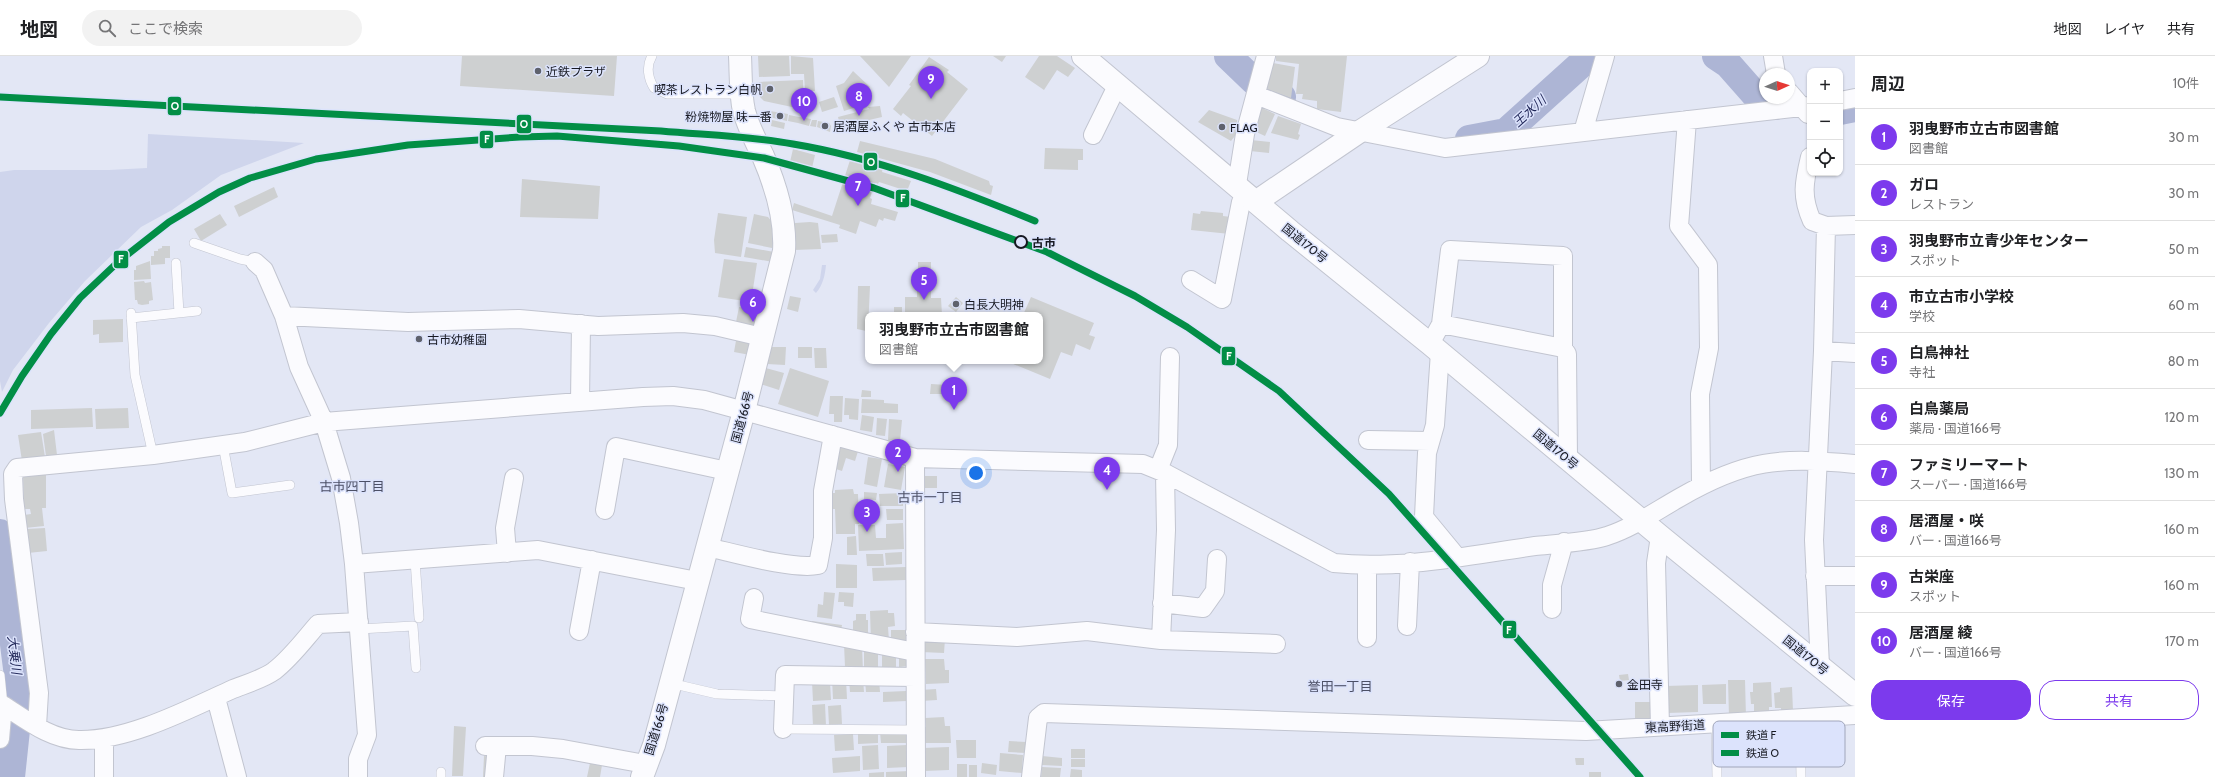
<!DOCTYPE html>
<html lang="ja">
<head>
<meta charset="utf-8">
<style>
  body { margin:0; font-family:Cabin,"Noto Sans JP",sans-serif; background:#f2f2f2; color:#202124 }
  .controls { position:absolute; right:12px; top:12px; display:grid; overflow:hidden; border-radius:8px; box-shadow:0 1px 3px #0004 }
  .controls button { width:36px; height:36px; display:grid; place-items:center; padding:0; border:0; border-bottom:1px solid #e0e0e0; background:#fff; color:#202124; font:20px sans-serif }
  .compass { position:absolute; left:1759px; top:12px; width:36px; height:36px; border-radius:50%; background:#fff; box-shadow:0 1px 3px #0004; rotate:87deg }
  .you { position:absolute; left:976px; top:417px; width:14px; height:14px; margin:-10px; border:3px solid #fff; border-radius:50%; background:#1a73e8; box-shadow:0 0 0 6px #1a73e833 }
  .badge { display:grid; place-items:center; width:26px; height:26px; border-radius:50%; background:#7c3aed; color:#fff; font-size:13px; font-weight:700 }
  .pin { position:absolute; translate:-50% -33px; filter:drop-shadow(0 1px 2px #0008) }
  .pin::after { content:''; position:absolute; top:21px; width:14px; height:12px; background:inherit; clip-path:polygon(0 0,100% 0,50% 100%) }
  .popup { position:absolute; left:865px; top:256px; width:178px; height:52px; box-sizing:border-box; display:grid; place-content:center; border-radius:8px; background:#fff; filter:drop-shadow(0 1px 3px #0005); font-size:13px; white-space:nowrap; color:#757577 }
  .popup b { font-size:15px; color:#202124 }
  .popup::after { content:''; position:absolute; left:50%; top:100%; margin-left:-8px; border:8px solid transparent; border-top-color:#fff }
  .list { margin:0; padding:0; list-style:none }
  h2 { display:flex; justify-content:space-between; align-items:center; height:52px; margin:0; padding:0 16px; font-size:17px }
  h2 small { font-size:13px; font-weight:400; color:#757577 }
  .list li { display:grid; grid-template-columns:26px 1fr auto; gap:12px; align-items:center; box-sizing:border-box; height:56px; padding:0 16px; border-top:1px solid #e0e0e0 }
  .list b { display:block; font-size:15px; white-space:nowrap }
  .list p { margin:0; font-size:13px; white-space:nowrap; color:#757577 }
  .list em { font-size:13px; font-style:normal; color:#757577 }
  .actions { display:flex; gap:8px; padding:12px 16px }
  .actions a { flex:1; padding:9px 0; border:1px solid #7c3aed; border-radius:16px; text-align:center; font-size:14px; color:#7c3aed }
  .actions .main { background:#7c3aed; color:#fff }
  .icon { flex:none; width:22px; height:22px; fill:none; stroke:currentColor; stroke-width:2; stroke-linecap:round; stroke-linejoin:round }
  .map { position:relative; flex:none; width:1855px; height:721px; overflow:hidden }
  header { display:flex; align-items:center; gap:24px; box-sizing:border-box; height:56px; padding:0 20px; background:#fff; border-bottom:1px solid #e0e0e0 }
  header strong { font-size:19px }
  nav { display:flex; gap:22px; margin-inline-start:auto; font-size:14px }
  .search { width:280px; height:36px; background:#f2f2f2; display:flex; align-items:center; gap:10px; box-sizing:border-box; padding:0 14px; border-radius:22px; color:#757577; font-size:15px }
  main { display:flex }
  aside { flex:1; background:#fff }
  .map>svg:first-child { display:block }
  .green { fill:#cfd5ec }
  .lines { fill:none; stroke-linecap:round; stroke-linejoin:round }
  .river { stroke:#adb5d5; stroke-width:28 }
  .building { fill:#ced0d1 }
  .service-casing { stroke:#c2c5d0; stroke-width:10 }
  .minor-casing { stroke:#c2c5d0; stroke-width:20 }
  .trunk-casing { stroke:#c2c5d0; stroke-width:24 }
  .service { stroke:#fbfbfe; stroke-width:9 }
  .minor { stroke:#fbfbfe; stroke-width:18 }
  .trunk { stroke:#fbfbfe; stroke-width:22 }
  .rail-1-casing { stroke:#dce3fc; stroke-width:10 }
  .rail-2-casing { stroke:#dce3fc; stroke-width:10 }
  .rail-1 { stroke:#028e46; stroke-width:7 }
  .rail-2 { stroke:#028e46; stroke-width:7 }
  .poi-dot { fill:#5e616c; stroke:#dce3fc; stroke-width:1.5 }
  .stop-dot { fill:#dce3fc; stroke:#171922; stroke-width:2 }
  .labels { text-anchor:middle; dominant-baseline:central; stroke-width:3; stroke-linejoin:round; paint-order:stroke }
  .poi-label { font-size:12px; fill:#171922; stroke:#dce3fc; text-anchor:start }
  .stop-label { font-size:12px; font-weight:bold; fill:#171922; stroke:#dce3fc; text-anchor:start }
  .street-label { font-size:12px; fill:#171922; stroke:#dce3fc }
  .water-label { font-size:13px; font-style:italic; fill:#1e2456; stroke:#dce3fc }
  .neighbourhood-label { font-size:13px; fill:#4c5066; stroke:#dce3fc }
  .key { fill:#dce3fc; stroke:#a1a6bb; stroke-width:1 }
  .key-label { font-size:11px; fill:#171922 }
  .line-badge { stroke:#dce3fc; stroke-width:1.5 }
  .badge-label { font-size:11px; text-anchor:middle; font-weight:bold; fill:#fff }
</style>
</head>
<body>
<header>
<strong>地図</strong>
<div class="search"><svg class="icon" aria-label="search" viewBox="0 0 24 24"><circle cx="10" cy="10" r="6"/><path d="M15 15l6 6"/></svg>ここで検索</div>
<nav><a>地図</a><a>レイヤ</a><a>共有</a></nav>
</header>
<main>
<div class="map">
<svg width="1855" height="721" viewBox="0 0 1855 721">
  <rect width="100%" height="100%" fill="#e3e7f5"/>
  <!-- green -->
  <path class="green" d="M148,78L304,87L221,119L172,154L141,171L85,225L49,267L13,314L2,336L0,325V116L14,114H109L147,112Z
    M822,209H826C825,219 823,229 816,237L813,234L820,223Z"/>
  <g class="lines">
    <!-- river -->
    <path class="river" d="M1228,0L1254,25L1282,41
      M1716,0L1728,8L1758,42L1775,50
      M1840,55L1855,52
      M1469,83L1506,76L1590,0
      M0,477L20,636L11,721"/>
  </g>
  <!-- building -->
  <path class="building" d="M462,0H617L614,40L460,30Z
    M758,0H789L790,20L759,21Z
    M791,0L813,2L815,35H805L804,18H791Z
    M860,0H911L889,31Z
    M993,0H1006L1002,6Z
    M1039,0H1057L1075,12L1068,21L1057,14L1044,34L1025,21Z
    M1276,0H1347L1341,56L1317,53V45L1302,43L1303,38H1296L1299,8L1276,5Z
    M929,1L949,14L947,16L968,33L932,80L903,57L901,60L893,53L911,30L909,29Z
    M1273,7L1295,11L1291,42L1267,33Z
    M853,15L870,31L865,37L869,47L844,55L836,30L844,27Z
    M803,24L804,51H792L764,45L760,41L759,26Z
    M834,41L838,51L822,56L819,46Z
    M880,50L882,61L856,67V65L846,68L839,65L838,61L869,53L868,51Z
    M1262,52L1275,58L1265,80L1252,74Z
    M1209,54L1237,64L1238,76L1231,85L1198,66Z
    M770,55L788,58L787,65L769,61Z
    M789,59L799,61L798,67L788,65Z
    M1278,60L1301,68L1298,78L1300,79L1298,84L1271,77Z
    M799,61L811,63L809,70L798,67Z
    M772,64L785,67L784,73L771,70Z
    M812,64H817L816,71L810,70Z
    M818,65L829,67L831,70L830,76L817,71Z
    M1251,84L1270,86L1269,97L1250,95Z
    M860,85L935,103L989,125L990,129L993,130L991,139L930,116L857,96Z
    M1045,92L1083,93V104H1078V114L1044,113Z
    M793,93L815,99L812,112L790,106Z
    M852,98L884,108L882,116L911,125L907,135L879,126L878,128L875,127L870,142L872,143L871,148L898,156L895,165L884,162L883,165L879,163L876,171L860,165L856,178L839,172L840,169L792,154L794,147L832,160Z
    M522,123L600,130L598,163L520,161Z
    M274,131L278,141L239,161L234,150Z
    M1201,155L1223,157V160L1231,161L1230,178L1191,174L1193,157L1200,158Z
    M718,157L747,161L741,201L715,197L714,184Z
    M220,158L227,169L201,185L194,173Z
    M754,158L768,161L773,167L776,175L772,192L748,187Z
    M810,166L818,167L821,193L794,194L793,169H795V167Z
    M837,178L838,186L822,187L821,179Z
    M162,190H170V202H165V208L151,209V200H154V195H158V193L162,192Z
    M746,191L774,196L773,206L744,201Z
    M724,203L757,207L751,246L718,241Z
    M150,205L151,223L134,224V214H136V210Z
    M918,206H931V217H918Z
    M917,218H931V242H941L942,259H905V241H917Z
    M144,225L145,227L151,226L153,244L149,245V248L142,249L138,248L137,244H135L134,226Z
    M858,230H870L868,273L866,275L857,273Z
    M790,240L801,242L798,256L787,253Z
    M956,241L963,247L956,256L948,250Z
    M1031,241L1094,267L1089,279L1095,281L1090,294L1076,288L1072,300L1061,296L1050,323L1006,305H1040V259H1023Z
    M739,251L761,255L757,275L735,271Z
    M894,251H902V259H894Z
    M123,263V286L99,287V278L93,279V264Z
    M737,279L754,283L750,299L734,296Z
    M767,291H786L785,309L767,308Z
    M798,291H812V302H798Z
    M814,292H826L827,312H815Z
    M762,311L784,317L779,334L757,327Z
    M790,312L829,325L818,361L778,348Z
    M931,328L948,329L947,338H930Z
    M862,334L871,335V341H861Z
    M830,340H843L842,366H834V358H829Z
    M845,342L859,343L858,364L849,363V359H844Z
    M862,343L884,344V347L898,348V357H861Z
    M92,352L93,371L31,373V354Z
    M128,352L129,372L96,373L95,353Z
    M862,359L874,361L872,376L860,374Z
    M877,362L887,363L885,380L876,379Z
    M889,363L902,364L900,385L888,384Z
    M54,374L57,399L46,400L43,378Z
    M41,376L45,401L22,405L18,379Z
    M840,387L859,392L855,405L846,402L842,415L833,412Z
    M868,401L882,403L877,431L864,428Z
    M888,408L905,411L901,434L884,431Z
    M46,418V452H42L44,470L25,472L24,459L31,458L30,453H24L23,419Z
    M925,420H937V432H925Z
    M853,433L854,438H858L859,468H855V478H836L835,453H832L831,437H835V434Z
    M864,436L877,437L876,444L864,443Z
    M903,437V450H880L879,438Z
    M886,453H903V464H887Z
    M903,467L904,493L859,495L858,469H875L876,482H886V468Z
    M45,472L47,495L28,497L26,473Z
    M856,480L857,499H847V481Z
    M902,496V508L886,509L885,497Z
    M866,498H883L884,510H867Z
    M836,508L857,509V532H836Z
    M906,511V524L873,525L872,512Z
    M824,536L835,537L832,563L817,561L818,548L823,549Z
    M839,536L854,537L853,551L844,550V546H838Z
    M888,554V557H894L895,570L888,571L889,585L871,586L870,555Z
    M856,558H866V564H868V582H853V565L856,564Z
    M812,565L842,569L840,579L811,575Z
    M891,574H907L908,588L891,589Z
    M922,583H945L944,597L921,596Z
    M844,588L862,591L863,615H847V611H845Z
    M864,592H878V614H864Z
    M882,595H896V618L882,619Z
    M899,597H910L911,610L899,611Z
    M925,603H944L945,614H949V627L926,628Z
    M1628,618L1629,624L1620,625L1619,619Z
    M832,623H846L847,643H833Z
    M863,623L864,636H850L849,624Z
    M879,623L880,636H866L865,624Z
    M1728,624H1745L1746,661H1729Z
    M812,626H830L831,644L813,645Z
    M1771,626L1772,651H1769V657H1754V648H1751L1750,636H1753V627Z
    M1726,628V648H1703L1702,629Z
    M1698,629V656L1667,657L1666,630Z
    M1792,631L1793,655L1781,656V652H1775L1774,637L1780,636V632Z
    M936,633L937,644L921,645L920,634Z
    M906,635L907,645L883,646V636Z
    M1635,646H1656V663H1635Z
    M825,648L826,670H813L812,649Z
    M841,649L842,668L829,669L828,650Z
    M944,661L945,670H950L951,687H922L921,671H926L925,662Z
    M454,670L466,671L463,720H452Z
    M909,675V687H881L880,676Z
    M878,676V687L858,688V677Z
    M853,678L854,694L835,695L834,679Z
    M956,684H976V702H957Z
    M1009,685L1027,686L1026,697L1008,696Z
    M878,689L879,713L863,714L862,690Z
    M907,689L908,711L887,712V690Z
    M949,691V714L924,715L923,692Z
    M1071,693H1085V702H1071Z
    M1000,697L1023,699L1022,717L999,715Z
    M484,700L494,701L492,721H483Z
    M860,700V715L833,717L832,702Z
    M1042,700L1062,702V710L1042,709Z
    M1575,702H1584V709H1576Z
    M1071,703H1085V711H1071Z
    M590,707L602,709L600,721H587Z
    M982,707L997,709L996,719L981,717Z
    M957,708H967V721H957Z
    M969,709H977V721H969Z
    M1042,711L1061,712L1060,721H1041Z
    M1071,713L1082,714V721H1070Z
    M910,715V721H886V716Z
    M884,716V721H869V717Z
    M1589,716H1601V721H1589Z"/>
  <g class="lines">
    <!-- service casing -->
    <g class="service-casing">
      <path id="service" d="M652,0C646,10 648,22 654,32L667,38H741
        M194,187L240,203L255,206
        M176,207L179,257
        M131,257L135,319L153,399
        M131,262L197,255
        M223,389L232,437L290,429
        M415,504L419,562
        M359,573L413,570L416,612
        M0,619L3,649
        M670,627L717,638L784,640
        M1800,662L1801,721
        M1716,667L1717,721
        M783,673L916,674
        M441,721V716"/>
    </g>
    <!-- minor casing -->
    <g class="minor-casing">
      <path id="minor" d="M1773,0L1776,18
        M1789,36L1808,58
        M1256,39L1337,71L1445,92L1810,50
        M1840,45L1855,42
        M1687,64L1679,170L1708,209L1709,292L1700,338L1701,429
        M1583,76L1605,0
        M1093,79L1118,28
        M1810,101C1804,126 1801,141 1812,165L1826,170L1855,169
        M1237,128L1245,78L1266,0
        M255,206L264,214L284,260L299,311L324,366L341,422L349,467L354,508L367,679L358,703V721
        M1191,224L1222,243L1241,146L1249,138
        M284,260L408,266L519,263L598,270L683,267L715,270L762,281
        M1441,268L1563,292
        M1430,288L1441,268L1450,194L1563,200V292L1567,298L1568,403
        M1823,295L1855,297
        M1440,296L1435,369L1427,397L1424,461L1457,501
        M580,346L581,268
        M1368,384L1430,385
        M915,402L916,721
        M1158,414L1168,389L1170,301
        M605,454L616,391L727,415
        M707,491C734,497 793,514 818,509L823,482V435L833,379
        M507,497L505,472L514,422
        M354,508L538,494L697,525
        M1367,510V582
        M1815,520H1855
        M754,542L750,563L915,596
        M1162,547L1203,552L1215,535L1217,503
        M1552,553V529L1564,486
        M1407,570L1410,506
        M579,575L592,504
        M915,576L1017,581L1087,575L1161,584L1166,474L1165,417
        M1161,584L1276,588
        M1820,610L1814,484L1823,295L1826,170
        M216,642L237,721
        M37,670L39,637L14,443L13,418L17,412L153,399L245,386L324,366L643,341L673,340L704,344L915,402L1143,408L1165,417L1334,507C1400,514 1470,499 1535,490C1554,488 1590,486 1607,480C1632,472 1656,455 1679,442C1746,403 1780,401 1855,408
        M1660,671L1656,507L1660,480
        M783,673L785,619L915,621
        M0,683L3,649C25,663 51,684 79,684C128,685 189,653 233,633C246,628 263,623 274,615C291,602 304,584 318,568L359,566
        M485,690H532L563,693L645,708
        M104,721V682
        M494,721L497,690
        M1031,721L1038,662L1044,657L1586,675L1855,659"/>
    </g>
    <!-- trunk casing -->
    <g class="trunk-casing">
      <path id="trunk" d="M1083,0L1290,175L1430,288L1660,480L1855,639
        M1257,145L1359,76L1478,0
        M642,721L654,689L744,355L784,195C786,162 776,130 763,100C756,86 748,70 744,55C740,37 741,18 740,0"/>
    </g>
    <!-- service -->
    <use href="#service" class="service"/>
    <!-- minor -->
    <use href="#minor" class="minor"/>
    <!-- trunk -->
    <use href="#trunk" class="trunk"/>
    <!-- rail-1 casing -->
    <g class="rail-1-casing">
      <path id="rail-1" d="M0,357L22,320L51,278L80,242L118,206L169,166L219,136L250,122L316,103L408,89L520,81L557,80L679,90L764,102L874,132L1047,196L1135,240L1187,271L1279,335L1389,438L1640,721"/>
    </g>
    <!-- rail-2 casing -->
    <g class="rail-2-casing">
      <path id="rail-2" d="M0,41L661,75C705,79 750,80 793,88C877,102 957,133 1035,165"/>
    </g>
    <!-- rail-1 -->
    <use href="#rail-1" class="rail-1"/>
    <!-- rail-2 -->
    <use href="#rail-2" class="rail-2"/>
  </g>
  <!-- markers -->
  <g class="poi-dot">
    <circle cx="538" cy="15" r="4"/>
    <circle cx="770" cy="33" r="4"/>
    <circle cx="780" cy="60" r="4"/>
    <circle cx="825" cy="70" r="4"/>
    <circle cx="1222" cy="71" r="4"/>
    <circle cx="956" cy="248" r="4"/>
    <circle cx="419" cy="283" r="4"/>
    <circle cx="1619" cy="628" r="4"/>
  </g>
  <circle class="stop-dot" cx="1021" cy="186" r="6"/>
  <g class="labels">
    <!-- poi labels -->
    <g class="poi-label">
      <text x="546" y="15">近鉄プラザ</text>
      <text x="762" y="33" text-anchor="end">喫茶レストラン白帆</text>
      <text x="772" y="60" text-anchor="end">粉焼物屋 味一番</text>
      <text x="833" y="70">居酒屋ふくや 古市本店</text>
      <text x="1230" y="71">FLAG</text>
      <text x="964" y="248">白長大明神</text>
      <text x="427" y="283">古市幼稚園</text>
      <text x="1627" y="628">金田寺</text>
    </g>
    <!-- stop labels -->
    <g class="stop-label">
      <text x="1032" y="186">古市</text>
    </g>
    <!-- street labels -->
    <g class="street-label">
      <text transform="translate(1305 187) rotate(39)">国道170号</text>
      <text transform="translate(742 361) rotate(-75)">国道166号</text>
      <text transform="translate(1556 393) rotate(40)">国道170号</text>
      <text transform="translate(1806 599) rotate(39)">国道170号</text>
      <text transform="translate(1675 670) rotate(-3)">東高野街道</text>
      <text transform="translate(656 673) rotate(-73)">国道166号</text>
    </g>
    <!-- water labels -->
    <g class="water-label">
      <text transform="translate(1529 55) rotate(-42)">王水川</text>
      <text transform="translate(15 599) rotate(83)">大乗川</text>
    </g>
    <!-- neighbourhood labels -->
    <g class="neighbourhood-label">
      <text x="352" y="430">古市四丁目</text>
      <text x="930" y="441">古市一丁目</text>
      <text x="1340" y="630">誉田一丁目</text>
    </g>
  </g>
  <!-- legend -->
  <rect x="1713" y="665" width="132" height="46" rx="6" class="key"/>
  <rect x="1721" y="676" width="18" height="6" fill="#028e46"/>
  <rect x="1721" y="694" width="18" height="6" fill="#028e46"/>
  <g class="key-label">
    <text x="1746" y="683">鉄道 F</text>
    <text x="1746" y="701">鉄道 O</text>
  </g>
  <g class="line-badge">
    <rect x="167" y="40" width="15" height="20" rx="4" fill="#028e46"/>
    <rect x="516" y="58" width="16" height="20" rx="4" fill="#028e46"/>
    <rect x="479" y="74" width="15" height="19" rx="4" fill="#028e46"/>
    <rect x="863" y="96" width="15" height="19" rx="4" fill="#028e46"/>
    <rect x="895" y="133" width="15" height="19" rx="4" fill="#028e46"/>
    <rect x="113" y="194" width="16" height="19" rx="4" fill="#028e46"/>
    <rect x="1221" y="290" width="15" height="20" rx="4" fill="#028e46"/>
    <rect x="1502" y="564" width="15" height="19" rx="4" fill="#028e46"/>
  </g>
  <g class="badge-label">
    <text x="175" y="54">O</text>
    <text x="524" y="72">O</text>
    <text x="487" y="87">F</text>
    <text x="871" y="110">O</text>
    <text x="903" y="146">F</text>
    <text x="121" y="207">F</text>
    <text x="1229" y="304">F</text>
    <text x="1509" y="578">F</text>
  </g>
</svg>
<div class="controls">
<button>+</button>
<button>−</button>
<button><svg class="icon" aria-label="locate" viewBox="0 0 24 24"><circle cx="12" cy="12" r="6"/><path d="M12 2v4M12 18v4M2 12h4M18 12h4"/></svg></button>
</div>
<svg class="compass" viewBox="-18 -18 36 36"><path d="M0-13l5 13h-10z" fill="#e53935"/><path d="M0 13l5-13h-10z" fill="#757577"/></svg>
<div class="you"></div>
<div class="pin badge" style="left:954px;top:354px">1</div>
<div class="popup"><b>羽曳野市立古市図書館</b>図書館</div>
<div class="pin badge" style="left:898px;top:416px">2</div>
<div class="pin badge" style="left:867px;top:476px">3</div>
<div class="pin badge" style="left:1107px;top:434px">4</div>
<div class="pin badge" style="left:924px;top:244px">5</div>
<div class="pin badge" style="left:753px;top:266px">6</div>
<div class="pin badge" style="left:858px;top:150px">7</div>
<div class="pin badge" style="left:859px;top:60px">8</div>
<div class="pin badge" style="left:931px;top:43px">9</div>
<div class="pin badge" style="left:804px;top:65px">10</div>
</div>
<aside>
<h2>周辺<small>10件</small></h2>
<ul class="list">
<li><span class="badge">1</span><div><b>羽曳野市立古市図書館</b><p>図書館</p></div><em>30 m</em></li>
<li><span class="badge">2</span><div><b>ガロ</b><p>レストラン</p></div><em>30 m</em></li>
<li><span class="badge">3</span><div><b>羽曳野市立青少年センター</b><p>スポット</p></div><em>50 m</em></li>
<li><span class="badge">4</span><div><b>市立古市小学校</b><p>学校</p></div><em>60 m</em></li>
<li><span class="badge">5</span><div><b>白鳥神社</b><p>寺社</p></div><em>80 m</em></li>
<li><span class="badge">6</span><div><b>白鳥薬局</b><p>薬局 · 国道166号</p></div><em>120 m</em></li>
<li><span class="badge">7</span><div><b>ファミリーマート</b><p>スーパー · 国道166号</p></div><em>130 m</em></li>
<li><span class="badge">8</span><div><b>居酒屋・咲</b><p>バー · 国道166号</p></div><em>160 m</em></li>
<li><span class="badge">9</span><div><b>古栄座</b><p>スポット</p></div><em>160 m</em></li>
<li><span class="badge">10</span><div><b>居酒屋 綾</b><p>バー · 国道166号</p></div><em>170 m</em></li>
</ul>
<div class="actions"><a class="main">保存</a><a>共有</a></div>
</aside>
</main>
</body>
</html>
